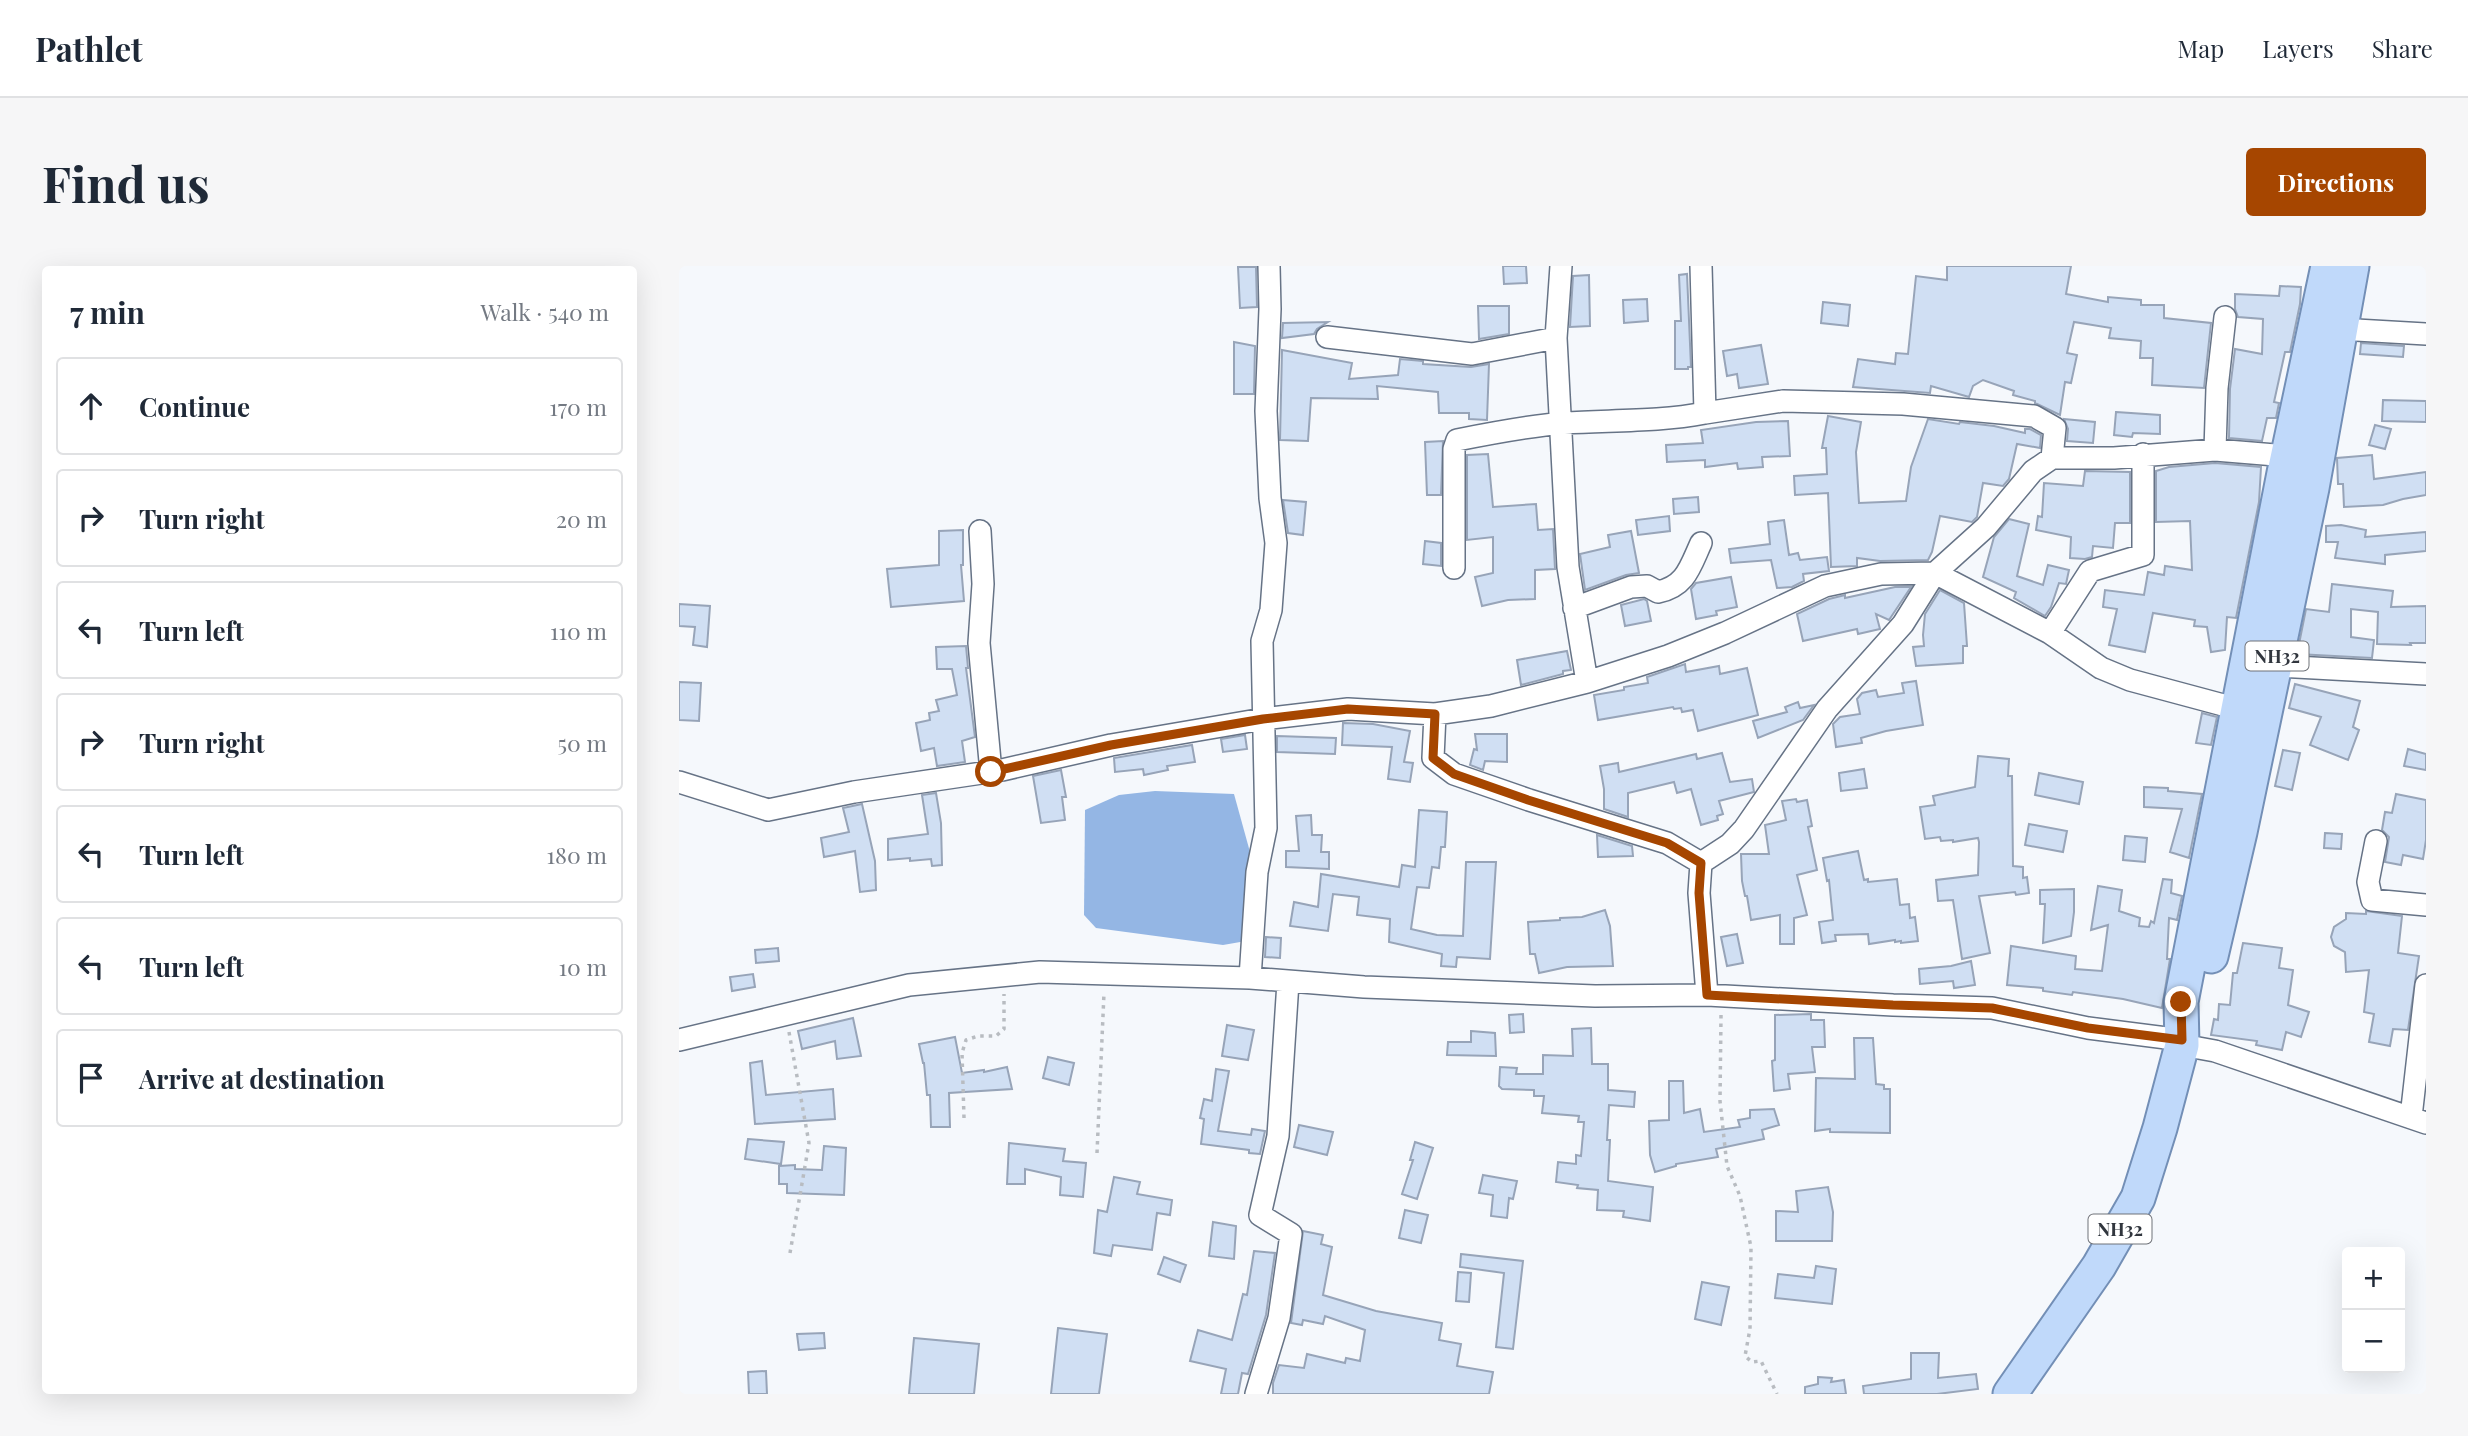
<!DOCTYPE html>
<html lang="en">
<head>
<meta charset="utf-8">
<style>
  body { margin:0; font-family:"Playfair Display",serif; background:#f6f6f7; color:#1f2937 }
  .controls { position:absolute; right:21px; bottom:21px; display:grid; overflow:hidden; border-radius:7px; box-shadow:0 7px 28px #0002 }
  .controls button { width:63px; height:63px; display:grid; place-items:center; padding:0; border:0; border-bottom:2px solid #e0e1e3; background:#fff; color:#1f2937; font:35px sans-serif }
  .stop { position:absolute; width:21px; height:21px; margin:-16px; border:5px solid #a64600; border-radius:50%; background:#fff }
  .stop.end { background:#a64600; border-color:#fff; box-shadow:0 2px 7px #0008 }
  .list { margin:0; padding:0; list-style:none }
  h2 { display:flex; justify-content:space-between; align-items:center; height:91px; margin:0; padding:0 28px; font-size:30px }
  h2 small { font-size:23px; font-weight:400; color:#747a83 }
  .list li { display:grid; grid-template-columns:46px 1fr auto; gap:21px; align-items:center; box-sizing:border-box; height:98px; margin:0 14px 14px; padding:0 14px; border:2px solid #e0e1e3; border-radius:7px }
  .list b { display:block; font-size:26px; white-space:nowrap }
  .list em { font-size:23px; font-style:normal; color:#747a83 }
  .icon { flex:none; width:38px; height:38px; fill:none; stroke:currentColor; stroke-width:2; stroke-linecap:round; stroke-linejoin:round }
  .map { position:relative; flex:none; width:1747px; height:1128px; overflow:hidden; border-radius:7px }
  header { display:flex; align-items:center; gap:42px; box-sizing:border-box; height:98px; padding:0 35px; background:#fff; border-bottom:2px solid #e0e1e3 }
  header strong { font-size:33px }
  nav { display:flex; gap:38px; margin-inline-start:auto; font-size:24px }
  .intro { display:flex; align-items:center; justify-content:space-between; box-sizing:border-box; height:168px; padding:0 42px }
  h1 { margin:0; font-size:49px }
  .button { padding:18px 32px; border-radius:7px; background:#a64600; color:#fff; font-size:24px; font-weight:700 }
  main { display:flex; gap:42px; padding:0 42px }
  aside { flex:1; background:#fff; border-radius:7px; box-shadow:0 7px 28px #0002 }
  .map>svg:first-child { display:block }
  .water { fill:#94b6e4 }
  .building { fill:#d0dff3; stroke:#97a4b8; stroke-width:2 }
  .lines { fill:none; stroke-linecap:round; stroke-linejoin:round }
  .minor-casing { stroke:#667386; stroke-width:24 }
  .primary-casing { stroke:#738fb6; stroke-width:37 }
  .path { stroke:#b8bcc1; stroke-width:3.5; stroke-dasharray:3.5 5; stroke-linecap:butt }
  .minor { stroke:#fff; stroke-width:21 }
  .primary { stroke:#c0d9fa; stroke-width:33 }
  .route { stroke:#a64600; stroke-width:9 }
  .labels { text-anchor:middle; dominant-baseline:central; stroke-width:6; stroke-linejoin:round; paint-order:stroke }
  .shield { fill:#fff; stroke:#6f7278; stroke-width:2 }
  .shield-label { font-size:18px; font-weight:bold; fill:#31363e }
</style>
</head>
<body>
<header>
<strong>Pathlet</strong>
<nav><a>Map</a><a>Layers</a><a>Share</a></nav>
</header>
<div class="intro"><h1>Find us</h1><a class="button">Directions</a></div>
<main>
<aside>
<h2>7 min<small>Walk · 540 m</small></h2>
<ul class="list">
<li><svg class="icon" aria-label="ahead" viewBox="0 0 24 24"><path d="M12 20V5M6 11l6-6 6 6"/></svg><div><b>Continue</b></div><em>170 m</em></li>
<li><svg class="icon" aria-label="right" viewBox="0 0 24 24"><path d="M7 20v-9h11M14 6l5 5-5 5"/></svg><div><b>Turn right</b></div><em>20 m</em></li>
<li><svg class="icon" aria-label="left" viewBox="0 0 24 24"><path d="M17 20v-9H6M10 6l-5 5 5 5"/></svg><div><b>Turn left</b></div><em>110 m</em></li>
<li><svg class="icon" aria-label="right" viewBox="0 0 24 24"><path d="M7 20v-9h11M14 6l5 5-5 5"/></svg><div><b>Turn right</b></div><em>50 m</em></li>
<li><svg class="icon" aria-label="left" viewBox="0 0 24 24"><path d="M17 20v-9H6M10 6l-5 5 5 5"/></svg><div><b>Turn left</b></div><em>180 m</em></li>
<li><svg class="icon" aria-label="left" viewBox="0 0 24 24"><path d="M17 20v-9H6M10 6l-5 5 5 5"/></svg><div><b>Turn left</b></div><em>10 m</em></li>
<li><svg class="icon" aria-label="arrive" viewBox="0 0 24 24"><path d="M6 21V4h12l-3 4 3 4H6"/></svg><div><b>Arrive at destination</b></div></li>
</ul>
</aside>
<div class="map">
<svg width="1747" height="1128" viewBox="0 0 1747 1128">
  <rect width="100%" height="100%" fill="#f5f8fc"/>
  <!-- water -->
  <path class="water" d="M476,525L555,528L571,586L567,675L544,679L417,662L405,649L406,544L440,529Z"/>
  <!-- building -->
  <path class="building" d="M824,0H847L848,17L825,18Z
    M1268,0H1392L1387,28L1429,36V31L1462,34V39H1485V52L1532,57L1525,122L1473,119L1474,92H1461L1462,75L1430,72L1432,62L1395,56L1388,87L1398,89L1392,117L1386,116L1381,149L1356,137V135L1334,129L1335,125L1304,114L1294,120L1290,131L1252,120L1251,127L1174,121L1179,93L1216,98L1217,87L1229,88L1237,10L1268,14Z
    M559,1H577L578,41L561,42Z
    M1008,8L1012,101H1009V103H996V55H1002L1000,9Z
    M910,9L911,60L891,61L894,10Z
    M1601,20L1622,21L1621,38L1611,86H1606L1595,136L1600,137L1597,152H1588L1583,175L1550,172L1551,123L1556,83L1583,88L1584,53L1559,51L1556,43V28L1600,30Z
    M968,33L969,55L945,57L944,34Z
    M1144,36L1171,39L1169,60L1142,57Z
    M799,40H830V68L800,73Z
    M649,56L638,63L635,68L603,72L604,57Z
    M555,76L576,80L575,128H555Z
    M1682,77L1725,80L1724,91L1681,88Z
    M1082,79L1089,118L1060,122L1058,108L1048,110L1044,85Z
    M603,84L673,97L670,113L719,109L721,93L744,95V98L792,101L810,98L808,154L790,153V147H760L759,126L698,120L699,133L632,132L629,175L601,174Z
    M1704,134L1747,135V156L1703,155Z
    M1437,146L1481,149V168L1454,167L1453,171L1435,169Z
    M1149,150L1182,156L1177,186L1180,237L1227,235L1232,201L1249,153L1280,158L1281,156L1315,160L1346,167V163H1351L1362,169L1361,182L1338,178L1330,213L1324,220L1304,217L1298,251L1293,256L1261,250L1253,286L1249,294L1201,295L1178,292V300L1152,301L1149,227L1116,229L1115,210L1148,208L1147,182H1143Z
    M1385,153L1416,156L1414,177L1388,175L1389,163Z
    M1109,155L1111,190L1083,191L1084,201L1059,203L1058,197L1026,201V194L988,196L987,179L1024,177L1022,164L1077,156Z
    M1696,159L1712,163L1706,183L1690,179Z
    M764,175L762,229H748L746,176Z
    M809,188L814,241L857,238L859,264L874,263L876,303L856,304V333L829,334L803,340L796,311L814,307V271L788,274V189Z
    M1693,189L1695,213L1747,206V229L1724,233L1704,239L1665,241L1664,218H1659L1658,192Z
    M1536,197L1582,201L1580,236L1557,352L1548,351L1546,384L1532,386L1528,361L1515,360L1516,354L1474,347L1466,386L1430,379L1438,343L1424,341L1426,324L1465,329L1469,306L1485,309L1486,300L1513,304L1511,255L1477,256V205L1490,201Z
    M1406,205L1451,206V257H1436L1434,282L1414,280L1413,291L1406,293L1391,292L1392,271L1357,264L1359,250L1363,251L1365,217L1404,220Z
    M1019,231L1020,246L995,248L994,233Z
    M604,234L627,236L624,269L609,267Z
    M990,250L991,265L959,269L957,254Z
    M1330,253L1350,258L1338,310L1364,319L1369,299L1390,304L1387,318L1380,317L1372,341L1366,350L1335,332L1337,326L1304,311L1315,271Z
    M1105,254L1110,289L1119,287L1121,294L1148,291L1150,305L1124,308L1125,315L1113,321L1098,322L1092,294L1052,297L1050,283L1091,278L1089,256Z
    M1662,259L1687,264L1686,271L1747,266V285L1706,289V298L1656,292L1659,276H1647V260Z
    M284,264V299H282L285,335L212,341L208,303L260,299V265Z
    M952,265L960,307L947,309L906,324L901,288L931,281L929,269Z
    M746,275L762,277V300L744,298Z
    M1052,311L1058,341L1037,345L1038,349L1017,353L1012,323L1017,317Z
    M1653,318L1714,325L1712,341L1747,340V377H1731L1732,379L1698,378L1699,346L1672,343V371L1695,374L1693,392L1618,388L1627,343L1650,346Z
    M1216,321H1232L1210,354L1197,348L1201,363L1179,368L1178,363L1124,375L1118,348L1150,333L1166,329V332Z
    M1261,324L1285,337L1288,380H1284V397L1237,400L1234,381L1245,380L1244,369L1246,348Z
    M965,333L968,335L972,355L946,360L942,339Z
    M0,338L31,340L28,381L14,379L16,361L0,360Z
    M287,380L289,402H287L296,471L283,475L286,496L258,500L255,482L242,485L237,457L251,454L250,447L260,445L257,434L278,429L273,403H258L257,381Z
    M888,385L892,404L884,405V408L842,419L838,394Z
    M1006,398L1007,406L1040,400L1041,408L1068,402L1079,449L1019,465L1014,444L1003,446L1002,442L995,443L994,441L919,454L915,429L945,424V421L969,417L968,411Z
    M1237,415L1244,459L1207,465L1182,472L1183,477L1157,481L1154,458L1161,451L1181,448L1178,433L1183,427L1197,424L1199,431L1225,427L1223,417Z
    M0,416L22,417L20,455L0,454Z
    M1616,418L1681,435L1674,461L1680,464L1669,494L1631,479L1642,451L1610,442Z
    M1119,436L1121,442L1135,439L1124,454L1079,472L1074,455L1108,446L1106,441Z
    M1523,447L1538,451L1532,479L1517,477Z
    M664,457L694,458L731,465L725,496L734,497L731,516L709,513L713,481L663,479Z
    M796,468H828V496L806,495L804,504L791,499L795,483L798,484Z
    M566,469L568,483L544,486L542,473Z
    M598,470L657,472L656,488L598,486Z
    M513,479L516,496L488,500L489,504L465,509L464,503L436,506L435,492Z
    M1729,483L1747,488V504L1725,500Z
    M1604,484L1621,487L1613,524L1596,520Z
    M1043,487L1051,516L1073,513L1075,526L1040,535L1044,548L1038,550L1039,554L1022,559L1012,523L998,527L995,516L949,527V551L925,543V523L921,500L939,497L940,506L1017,488L1018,493Z
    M1299,490L1330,493L1329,510H1333L1334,600L1344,601V612L1348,611L1350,627L1337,629L1336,626L1300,630L1311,687L1283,693L1274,634L1259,635L1257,614L1299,609L1300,576L1299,572L1274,576V574L1262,575L1261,571L1246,573L1241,541L1256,539L1254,530L1296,521Z
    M1185,503L1188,522L1162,525L1160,507Z
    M382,504L387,531H383L386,554L362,557L354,510Z
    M1360,507L1404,516L1400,538L1356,529Z
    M1465,521L1489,522V525L1523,528L1510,592L1491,586L1503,543L1465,541Z
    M257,527L262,557L263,599L253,600L252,593L231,595V592L209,594V573L249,568L243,529Z
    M1717,528L1747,534V574L1744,593L1724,589L1722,599L1706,596L1710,571L1703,564L1706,546L1713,547Z
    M1117,533L1118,536L1128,534L1133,560L1129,561L1138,604L1118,609L1128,649L1115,652V678H1101V649L1072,654L1068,630H1066L1063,615L1062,588H1090L1086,559L1107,554L1103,535Z
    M183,538L196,595L197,624L181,626L176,585L145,591L142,572L170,566L164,542Z
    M740,544L768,546L766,581H762L760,602L753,601L750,622L738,621L732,663L758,669L784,670L787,596H817L811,693L778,691L777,701L762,700L763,688L710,676L711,653L678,649L680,631L654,628L649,665L611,660L615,636L639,641L642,608L720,621L723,599L736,601Z
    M632,549L633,569H643L642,586H650V603L607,601V585H620L617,550Z
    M1350,558L1388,565L1384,586L1346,579Z
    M1646,567L1663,568L1662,583L1645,582Z
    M918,569L953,580L954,590L919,591Z
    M1446,570L1468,572L1466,596L1444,594Z
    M1179,585L1185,614L1189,613V616L1218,613L1221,639L1230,638L1231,652L1236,651L1239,675L1222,677V675L1216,676V674L1190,678L1189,668L1156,669L1157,675L1143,677L1140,656L1154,654L1150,614L1148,615L1144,592Z
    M1484,613L1493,614L1492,627L1503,630L1498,654L1490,652L1488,693H1491L1483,742L1444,733L1394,726L1393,729L1364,725V722L1328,719L1332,680L1397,690L1396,703L1423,705L1429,659L1412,664L1419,620L1443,624L1440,645L1461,652L1460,660L1470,661L1472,655L1475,657Z
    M1395,623V646L1392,670L1364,677L1366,638H1361V624Z
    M926,644L931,660L934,700L888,701L860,707L856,688H851L849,656L881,654V652L903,651Z
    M1687,645L1723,650L1719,687L1740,690L1729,764L1714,763L1711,780L1690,776L1695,748L1685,746L1690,704L1667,706L1666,686L1655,680L1652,671L1655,661L1667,653V647L1687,648Z
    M1058,668L1064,697L1048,700L1042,671Z
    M587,671L602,672L601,692L586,691Z
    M1564,677L1603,682L1600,702L1614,704L1609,739L1630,746L1622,771L1607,766L1603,784L1577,779L1578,775L1532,769L1535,753L1539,754L1540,738L1551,739L1554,707H1558Z
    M99,682L100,695L77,697L76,684Z
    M1292,695L1296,719L1275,722L1274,715L1241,718L1240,703L1272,700Z
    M74,708L76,721L53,725L51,711Z
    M844,748L845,766L831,767L830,749Z
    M1132,748V754H1145L1146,781H1133L1136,806L1109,808L1111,823L1095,825L1093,795L1096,794V749Z
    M174,752L182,790L158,793L156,775L123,783L119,765Z
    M548,759L575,764L569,794L543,790Z
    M912,762L913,798H929V824L956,826L955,841L930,839L928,874H931L929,915L974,921L971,955L944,951L945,945L918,944L919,924L898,922L899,919L877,916L879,896L897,898V889L902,890L905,856H899L900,850L863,847L865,830H855V824L823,823L820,820L821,801L838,802L837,808H864V789L894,790L893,763Z
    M792,765L816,767L817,790L768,789L769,776H792Z
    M276,771L283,807L305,804V806L328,801L333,823L270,827L271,861H252L251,829H248L245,797H244L240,778Z
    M1175,772H1194L1197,818L1205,819V823H1211V867L1151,866V863L1136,865L1137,812L1176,813Z
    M369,791L395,797L390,819L364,812Z
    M83,795L87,829L154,823L156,853L76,858L71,797Z
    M537,803L550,805L539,865L572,869L573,863L586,865L581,888L570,887V884L522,878L525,853L521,852L525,833L533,835Z
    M990,815H1004L1005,847L1021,843L1025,866L1061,861L1059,854L1071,852V844L1095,843L1100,859L1083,864L1085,873L1037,883L1039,891L997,898V900L976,906L971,889L970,855L990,854Z
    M620,859L654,866L648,889L615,881Z
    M69,873L105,876L102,898L66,893Z
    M736,876L754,882L738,933L723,928L734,894H731Z
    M330,877L386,883L384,895L407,897L404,931L381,929L382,911L346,903V918H328Z
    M145,880L167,882L165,929L108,927V918H100V900L116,899V903L143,904Z
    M804,909L838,915L834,933L830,932L828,952L812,950L814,929L800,927Z
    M435,911L461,916L458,928L493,934L491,949L478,947L473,984L434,979L432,990L415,987L419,944L428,946Z
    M1149,921L1154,946L1153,975H1097V945L1119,946L1117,925Z
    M726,944L749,949L742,977L720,972Z
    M534,956L557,960L555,993L530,990Z
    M624,965L644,969L642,978L653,981L644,1029L697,1045L763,1057L760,1074L782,1078L778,1100L814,1106L810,1128H594V1117L600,1099L625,1102L628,1088L666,1097L667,1092L681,1095L686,1064L646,1050L644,1058L624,1054L623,1059L612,1057Z
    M575,985L596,987L587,1049L569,1108L563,1107L559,1128H542L547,1103L511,1095L519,1064L553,1074L564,1028L568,1029Z
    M782,988L844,995L834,1083L817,1081L825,1007L781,1001Z
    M485,991L507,999L501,1016L479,1008Z
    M1137,1000L1157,1003L1153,1038L1096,1032L1099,1008L1135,1012Z
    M779,1006L792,1007L790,1036L777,1035Z
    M1023,1016L1050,1021L1042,1059L1016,1053Z
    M379,1062L428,1068L420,1128H372Z
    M145,1067L146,1082L120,1084L118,1068Z
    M235,1072L300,1078L295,1128H230Z
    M1232,1087H1260L1259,1112L1297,1108L1299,1123L1258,1128H1185L1184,1120L1232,1113Z
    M87,1105L88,1128H70L69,1106Z
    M1139,1111L1153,1112L1152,1116L1165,1114L1167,1128H1126V1121L1139,1118Z"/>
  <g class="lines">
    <!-- minor casing -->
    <g class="minor-casing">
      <path id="minor" d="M882,0L877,72L889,301L908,416
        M1022,0L1026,147L1104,135L1224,138L1355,150L1376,162L1373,192
        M1660,63L1747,68
        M648,71L793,88L877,72
        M1536,184L1538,122L1546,51
        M301,265L304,318L300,377L312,506
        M775,302V183L778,174C813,167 849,160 885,157C933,154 980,156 1026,147
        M895,342L952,321L968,320L979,326C1007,320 1011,301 1022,277
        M1371,367L1411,305L1464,289V188
        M1596,400L1747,408
        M756,448L754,492L775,508L850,534L988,577L1022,597
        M0,516L89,544L175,526L323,504L432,479L584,453L669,443L756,448L812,440L908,416L989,390L1046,367L1146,320L1202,308L1256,307L1371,367L1422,402L1451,414L1559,443
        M1697,575L1689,616L1693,634L1747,639
        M571,712L578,606L587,562L583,375L592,344L597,277L591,232L587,145L591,43L590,0
        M1028,729L1020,627L1022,597L1051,578L1065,563L1148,443L1224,358L1256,307L1307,261L1354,205L1373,192H1435L1536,184L1609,190
        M0,774L230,719L361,706L571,712L685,721L916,730L1028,729L1214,739L1313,742L1409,762L1503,774
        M1503,779L1536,785L1747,857
        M1732,851L1747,719
        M577,1128L600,1052L612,968L581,949L599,870L609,716"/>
    </g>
    <!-- primary casing -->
    <g class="primary-casing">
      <path id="primary" d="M1532,690L1561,566L1633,222L1673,0
        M1331,1128L1420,1000L1459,932L1481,862L1503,779L1502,736L1605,207L1649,0"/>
    </g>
    <!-- path -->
    <path class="path" d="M1042,749L1041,835L1048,900L1061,930L1072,981L1071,1063L1066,1090L1073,1096L1082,1095L1098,1128
      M110,766L130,877L111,987
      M285,852L283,787L287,774L299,770H317L325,763V728
      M418,887L425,727"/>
    <!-- minor -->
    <use href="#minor" class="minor"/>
    <!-- primary -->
    <use href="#primary" class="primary"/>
  </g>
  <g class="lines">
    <!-- route -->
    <path class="route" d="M312,506L432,479L584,453L669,443L756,448L754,492L775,508L849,534L988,577L1022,597L1020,627L1028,729L1214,739L1313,742L1409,762L1503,774L1502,736"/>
  </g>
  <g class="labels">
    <!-- shield labels -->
    <g class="shield">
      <rect x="1566.5" y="375.5" width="63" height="29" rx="5"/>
      <rect x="1409.5" y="948.5" width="63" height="29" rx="5"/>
    </g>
    <g class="shield-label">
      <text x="1598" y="390">NH32</text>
      <text x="1441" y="963">NH32</text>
    </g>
  </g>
</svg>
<div class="controls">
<button>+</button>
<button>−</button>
</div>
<div class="stop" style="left:312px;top:506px"></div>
<div class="stop end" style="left:1502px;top:736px"></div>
</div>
</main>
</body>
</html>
